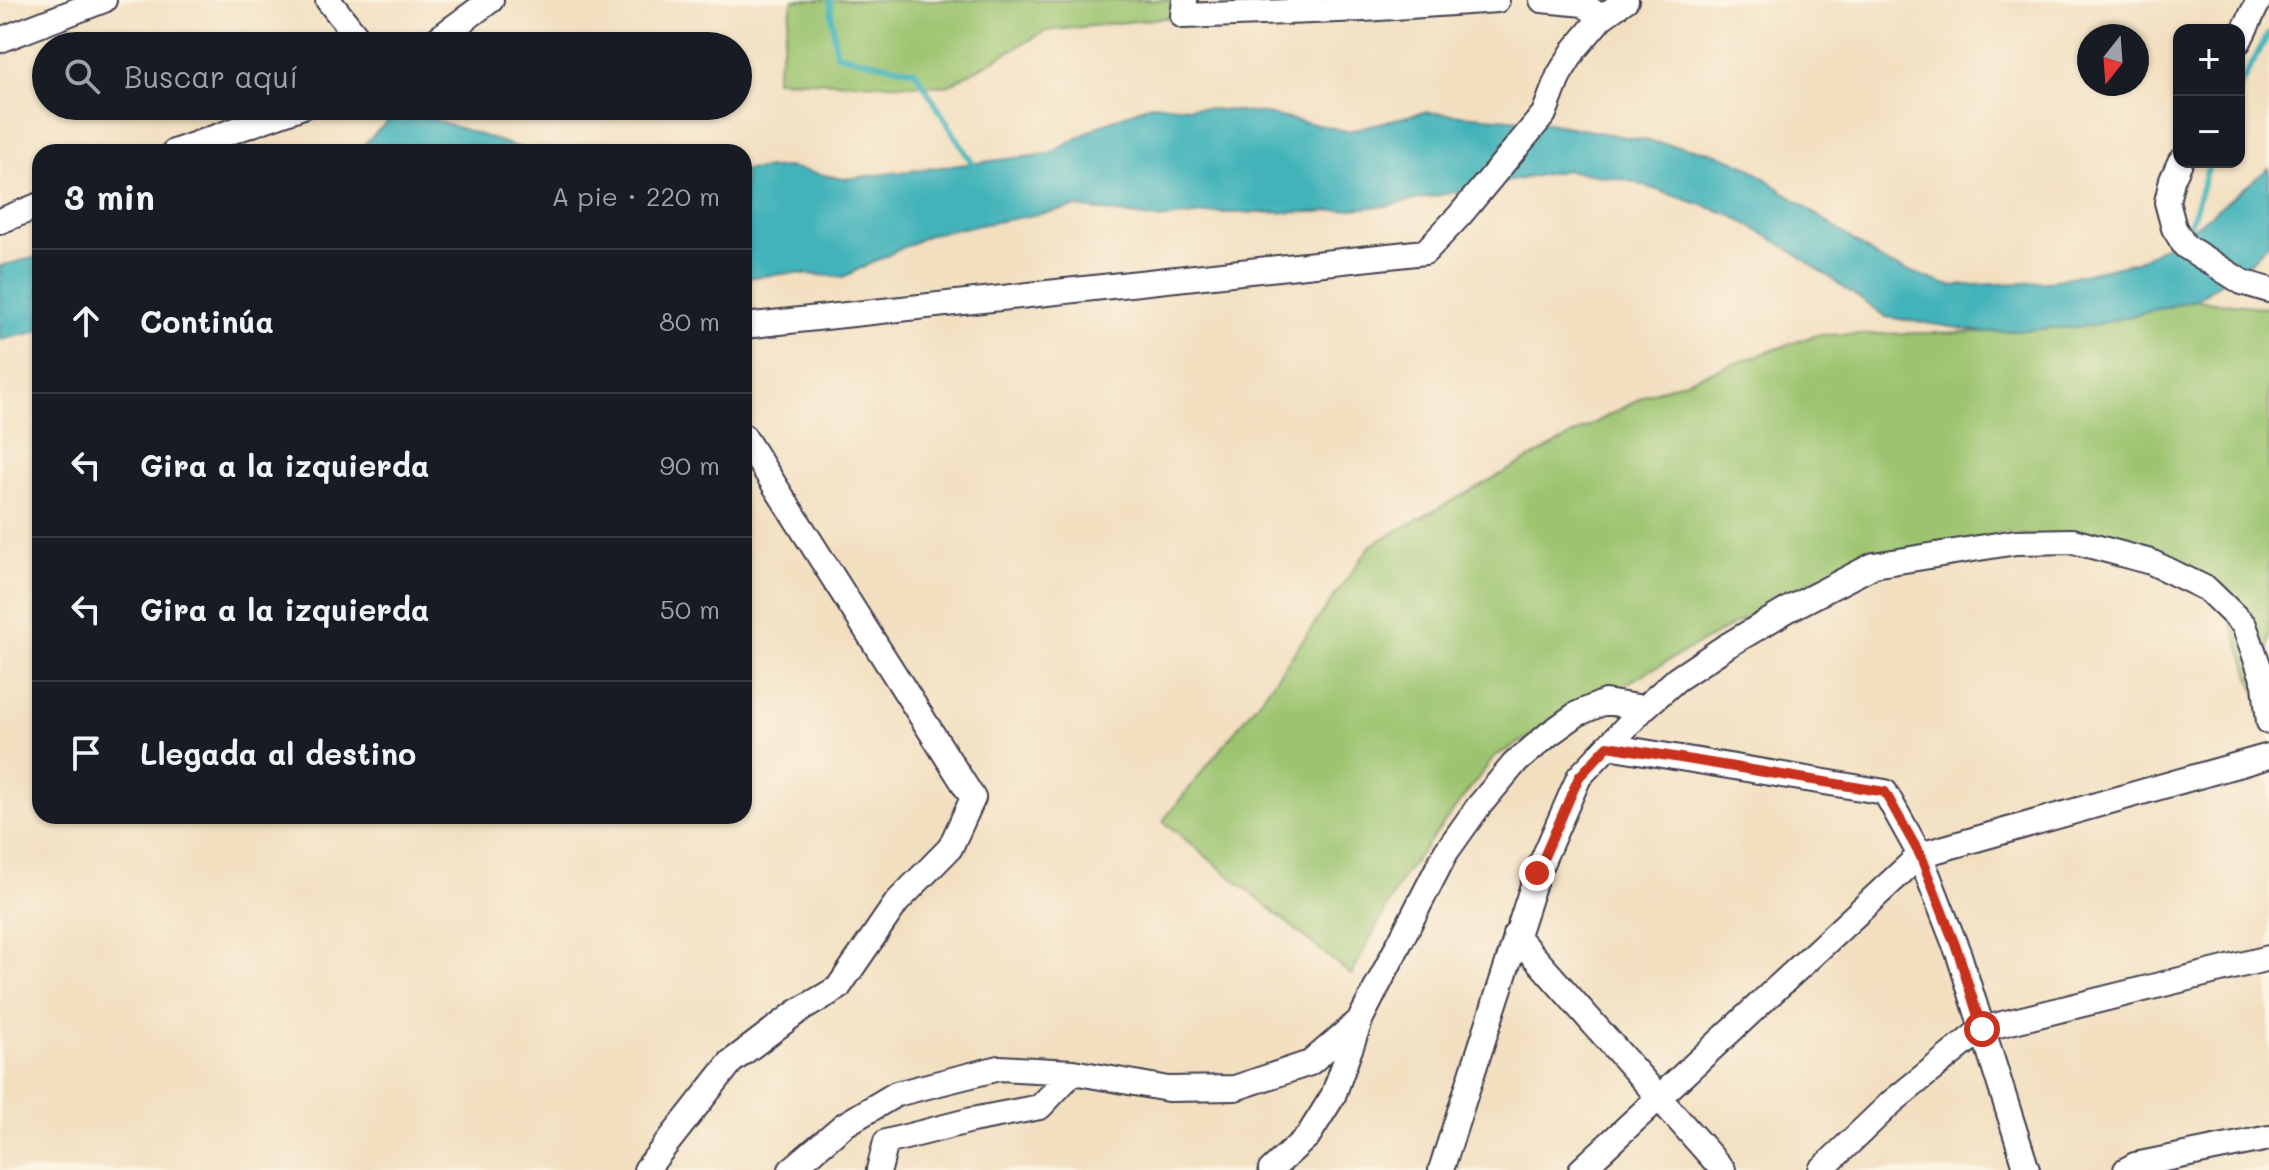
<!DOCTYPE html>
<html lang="es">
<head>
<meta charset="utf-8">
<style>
  body { margin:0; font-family:Mali,sans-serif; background:#20242c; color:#f1f3f6 }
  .controls { position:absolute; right:24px; top:24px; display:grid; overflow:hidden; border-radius:16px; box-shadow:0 2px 6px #0004 }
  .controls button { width:72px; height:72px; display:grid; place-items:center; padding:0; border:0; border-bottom:2px solid #363941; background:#171b24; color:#f1f3f6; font:40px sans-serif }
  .compass { position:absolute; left:2077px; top:24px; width:72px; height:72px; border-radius:50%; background:#171b24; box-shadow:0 2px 6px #0004; rotate:197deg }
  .stop { position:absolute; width:24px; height:24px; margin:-18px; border:6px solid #c8321e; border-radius:50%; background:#fff }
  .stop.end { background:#c8321e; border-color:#fff; box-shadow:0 2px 8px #0008 }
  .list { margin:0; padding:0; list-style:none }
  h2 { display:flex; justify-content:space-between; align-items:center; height:104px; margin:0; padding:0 32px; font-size:34px }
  h2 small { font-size:26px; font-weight:400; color:#9ea1a6 }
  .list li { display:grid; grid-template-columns:52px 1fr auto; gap:24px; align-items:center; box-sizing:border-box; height:144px; padding:0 32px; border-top:2px solid #363941 }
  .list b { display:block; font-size:30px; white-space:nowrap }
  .list em { font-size:26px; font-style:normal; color:#9ea1a6 }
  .icon { flex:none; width:44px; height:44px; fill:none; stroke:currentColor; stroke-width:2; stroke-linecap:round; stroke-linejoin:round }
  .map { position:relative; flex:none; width:2269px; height:1170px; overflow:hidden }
  .search { position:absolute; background:#171b24; box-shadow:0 2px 6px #0004; left:32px; top:32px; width:720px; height:88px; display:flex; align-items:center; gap:20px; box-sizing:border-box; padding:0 28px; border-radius:44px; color:#9ea1a6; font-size:30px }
  .panel { position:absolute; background:#171b24; box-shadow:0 2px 6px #0004; left:32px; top:144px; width:720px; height:680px; border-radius:24px }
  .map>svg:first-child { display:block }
  .green { fill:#9cc46f; stroke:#5f7355; stroke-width:2 }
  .water { fill:#43b3ba; stroke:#326a7a; stroke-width:2 }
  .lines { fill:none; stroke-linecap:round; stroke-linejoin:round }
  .stream { stroke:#43b3ba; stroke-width:6 }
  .minor-casing { stroke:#413e4f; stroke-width:28 }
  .minor { stroke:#fff; stroke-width:24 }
  .route { stroke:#c8321e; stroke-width:10 }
</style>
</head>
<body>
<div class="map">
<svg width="2269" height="1170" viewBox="0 0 2269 1170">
  <rect width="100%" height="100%" fill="#fcf5e5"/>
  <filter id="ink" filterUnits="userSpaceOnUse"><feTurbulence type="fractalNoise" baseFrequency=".0125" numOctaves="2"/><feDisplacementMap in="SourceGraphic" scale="16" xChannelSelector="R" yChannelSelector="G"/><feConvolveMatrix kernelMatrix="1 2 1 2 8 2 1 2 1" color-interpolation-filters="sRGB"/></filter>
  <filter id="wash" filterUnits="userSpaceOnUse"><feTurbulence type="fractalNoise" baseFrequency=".006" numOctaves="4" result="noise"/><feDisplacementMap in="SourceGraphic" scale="32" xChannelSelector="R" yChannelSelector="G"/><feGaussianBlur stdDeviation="1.8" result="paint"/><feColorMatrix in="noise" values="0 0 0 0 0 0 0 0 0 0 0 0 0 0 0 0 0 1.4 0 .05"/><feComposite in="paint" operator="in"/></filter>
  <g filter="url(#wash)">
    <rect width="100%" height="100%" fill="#f2dfc0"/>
    <!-- green -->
    <path class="green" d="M793,0H1182L1180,16L1046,31L947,86L775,80Z
      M2195,300L2269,308V731L2223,599L2141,554L2004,532L1818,578L1495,756L1404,875L1351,975L1163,821L1266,692L1371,545L1648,394L1816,335L1985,332L2089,326Z"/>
    <!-- water -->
    <path class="water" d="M1151,104L1261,113L1347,131L1424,112L1536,121L1711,152L1747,166L1884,262L1950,286L2047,282L2136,262L2186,234L2269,168V242L2251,262L2195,300L2089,326L1985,332L1886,317L1789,249L1729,214L1627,180L1566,170L1385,206L1316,212L1214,213L1157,219L1077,207L931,234L843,277L793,273L744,278V170L787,167L844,179L1049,154L1101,125Z
      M427,117L531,152H356L391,118Z
      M40,256V331L0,340V266Z"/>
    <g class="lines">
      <!-- stream -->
      <path class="stream" d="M830,0L836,54L915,71L977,171
        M2239,88L2269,33
        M2187,235L2210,162"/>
    </g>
  </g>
  <g filter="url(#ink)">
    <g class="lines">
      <!-- minor casing -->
      <g class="minor-casing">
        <path id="minor" d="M328,0L364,46
          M1185,0L1183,16L1364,9L1497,0
          M1542,0L1584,4L1601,18
          M0,40L104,0
          M2239,41L2259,0
          M428,46L491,0
          M174,152L303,106
          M2180,162L2172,180L2167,202L2174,228L2185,246L2242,282L2269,290
          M0,221L40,205
          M744,326L1425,252L1460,215L1544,114L1559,75L1575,49L1601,18L1626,0
          M1608,746L1885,792L1920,855L1959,955L2027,1170
          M1515,935L1723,1170
          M646,1170L731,1062L797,1012L838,988L897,902L950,848L973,798L744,437
          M791,1170L844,1125L896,1094L999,1068L1073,1072L1168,1089L1235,1088L1310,1063L1360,1020L1446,852L1478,807L1514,764L1549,734L1577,714L1605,702L1644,708
          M879,1170L886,1142L972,1120L1040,1107L1073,1072
          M1271,1170L1308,1136L1333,1096L1360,1021
          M1441,1170L1537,873L1579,777L1644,708L1677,679L1725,647L1789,609L1874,565L2016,542L2073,541L2151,562L2207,589L2244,625L2265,684L2269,722
          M1581,1170L1920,855L2269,756
          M1821,1170L1892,1102L1982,1029L2269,958
          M2126,1170L2135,1165L2269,1138"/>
      </g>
      <!-- minor -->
      <use href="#minor" class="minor"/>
    </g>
  </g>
  <g class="lines" filter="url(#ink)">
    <!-- route -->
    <path class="route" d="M1537,873L1579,777L1608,746L1885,792L1920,855L1959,955L1982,1029"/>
  </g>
</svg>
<div class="controls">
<button>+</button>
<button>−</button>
</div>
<svg class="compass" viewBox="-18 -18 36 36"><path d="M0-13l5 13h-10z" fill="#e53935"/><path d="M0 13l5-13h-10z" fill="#9ea1a6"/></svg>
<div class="stop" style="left:1982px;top:1029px"></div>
<div class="stop end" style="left:1537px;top:873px"></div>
<div class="search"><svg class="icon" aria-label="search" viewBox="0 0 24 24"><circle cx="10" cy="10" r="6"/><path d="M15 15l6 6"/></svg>Buscar aquí</div>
<section class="panel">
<h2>3 min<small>A pie · 220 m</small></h2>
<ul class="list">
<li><svg class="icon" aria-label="ahead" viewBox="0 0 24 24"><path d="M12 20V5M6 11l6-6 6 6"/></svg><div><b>Continúa</b></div><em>80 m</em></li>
<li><svg class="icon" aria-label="left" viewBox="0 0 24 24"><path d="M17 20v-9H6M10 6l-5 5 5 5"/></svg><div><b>Gira a la izquierda</b></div><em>90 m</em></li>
<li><svg class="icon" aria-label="left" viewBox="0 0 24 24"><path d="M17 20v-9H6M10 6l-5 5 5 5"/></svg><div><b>Gira a la izquierda</b></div><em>50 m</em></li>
<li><svg class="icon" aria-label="arrive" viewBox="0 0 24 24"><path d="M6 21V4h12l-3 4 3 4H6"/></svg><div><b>Llegada al destino</b></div></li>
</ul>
</section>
</div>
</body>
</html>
